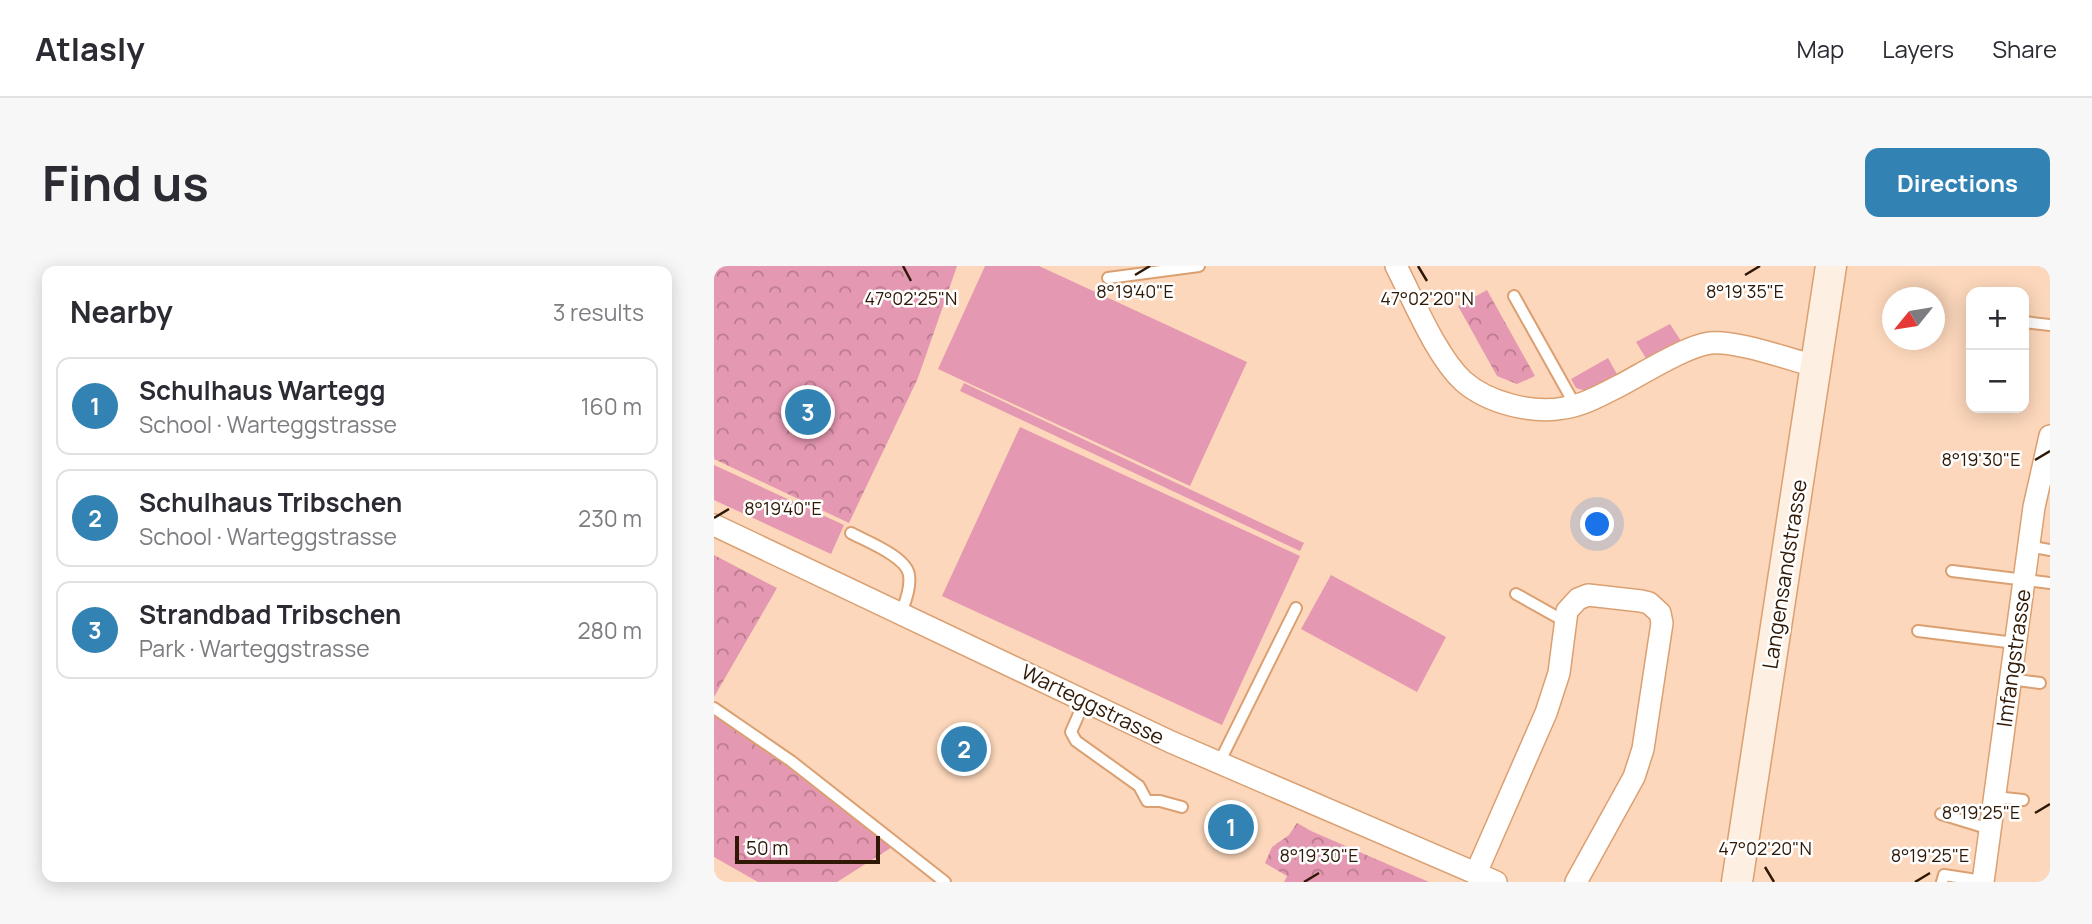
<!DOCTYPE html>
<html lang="en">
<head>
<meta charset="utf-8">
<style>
  body { margin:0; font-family:Manrope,sans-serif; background:#f7f7f7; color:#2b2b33 }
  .controls { position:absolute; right:21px; top:21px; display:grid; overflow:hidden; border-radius:14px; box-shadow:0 4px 18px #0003 }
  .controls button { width:63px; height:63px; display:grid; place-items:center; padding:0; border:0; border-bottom:2px solid #e1e1e2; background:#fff; color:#2b2b33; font:35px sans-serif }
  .compass { position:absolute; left:1168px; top:21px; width:63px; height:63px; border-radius:50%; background:#fff; box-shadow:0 4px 18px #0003; rotate:240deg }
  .scale { position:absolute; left:21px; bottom:18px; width:145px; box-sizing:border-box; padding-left:7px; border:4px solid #2f1906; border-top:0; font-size:19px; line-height:24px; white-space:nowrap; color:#2f1906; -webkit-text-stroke:5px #fff; paint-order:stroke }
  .you { position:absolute; left:884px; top:259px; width:24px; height:24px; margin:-18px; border:5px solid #fff; border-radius:50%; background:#1a73e8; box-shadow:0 0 0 10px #1a73e833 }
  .badge { display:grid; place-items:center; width:46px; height:46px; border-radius:50%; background:#3283b4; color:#fff; font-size:23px; font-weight:700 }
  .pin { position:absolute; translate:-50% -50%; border:4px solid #fff; box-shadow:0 2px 7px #0006 }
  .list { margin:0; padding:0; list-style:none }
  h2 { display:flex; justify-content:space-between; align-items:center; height:91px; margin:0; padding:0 28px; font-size:30px }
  h2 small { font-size:23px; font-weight:400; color:#7c7c81 }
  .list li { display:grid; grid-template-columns:46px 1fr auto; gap:21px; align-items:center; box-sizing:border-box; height:98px; margin:0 14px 14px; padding:0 14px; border:2px solid #e1e1e2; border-radius:14px }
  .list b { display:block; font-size:26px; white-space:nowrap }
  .list p { margin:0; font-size:23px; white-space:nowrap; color:#7c7c81 }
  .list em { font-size:23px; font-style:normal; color:#7c7c81 }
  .map { position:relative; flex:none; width:1336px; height:616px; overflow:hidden; border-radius:14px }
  header { display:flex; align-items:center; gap:42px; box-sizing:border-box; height:98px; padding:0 35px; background:#fff; border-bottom:2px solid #e1e1e2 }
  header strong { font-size:33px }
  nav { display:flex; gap:38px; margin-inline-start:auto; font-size:24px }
  .intro { display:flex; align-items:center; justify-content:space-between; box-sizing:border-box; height:168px; padding:0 42px }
  h1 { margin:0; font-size:49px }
  .button { padding:18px 32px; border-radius:14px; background:#3283b4; color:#fff; font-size:24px; font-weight:700 }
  main { display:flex; gap:42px; padding:0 42px }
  aside { flex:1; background:#fff; border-radius:14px; box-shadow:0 4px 18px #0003 }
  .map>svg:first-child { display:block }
  .grass { fill:#e598b1 }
  .park { fill:url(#park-crowns) }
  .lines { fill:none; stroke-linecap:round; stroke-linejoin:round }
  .lane-casing { stroke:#dba071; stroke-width:14 }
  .street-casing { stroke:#dba071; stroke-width:24 }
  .secondary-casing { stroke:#dba071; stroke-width:33 }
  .lane { stroke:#fff; stroke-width:10 }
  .street { stroke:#fff; stroke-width:21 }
  .secondary { stroke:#feefe3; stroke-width:30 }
  .ticks { fill:none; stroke:#2f1906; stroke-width:2.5 }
  .labels { text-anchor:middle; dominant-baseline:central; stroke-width:5; stroke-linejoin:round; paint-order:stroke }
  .street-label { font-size:21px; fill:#2f1906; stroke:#fff }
  .ticks-label { font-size:18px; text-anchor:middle; fill:#2f1906; stroke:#fff; stroke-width:5; stroke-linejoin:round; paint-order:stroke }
</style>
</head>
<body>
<header>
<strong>Atlasly</strong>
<nav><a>Map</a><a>Layers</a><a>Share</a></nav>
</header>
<div class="intro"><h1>Find us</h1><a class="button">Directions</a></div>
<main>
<aside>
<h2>Nearby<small>3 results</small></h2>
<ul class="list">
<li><span class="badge">1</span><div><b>Schulhaus Wartegg</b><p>School · Warteggstrasse</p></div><em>160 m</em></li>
<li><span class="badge">2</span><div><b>Schulhaus Tribschen</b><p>School · Warteggstrasse</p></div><em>230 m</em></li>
<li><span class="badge">3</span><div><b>Strandbad Tribschen</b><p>Park · Warteggstrasse</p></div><em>280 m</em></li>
</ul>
</aside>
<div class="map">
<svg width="1336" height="616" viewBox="0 0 1336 616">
  <defs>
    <pattern id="park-crowns" width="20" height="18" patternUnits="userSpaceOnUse" patternTransform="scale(1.75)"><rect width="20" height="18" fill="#e598b1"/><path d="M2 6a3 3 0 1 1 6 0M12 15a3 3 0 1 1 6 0" fill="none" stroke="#ba7b8e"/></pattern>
  </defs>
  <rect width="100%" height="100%" fill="#fcd7bb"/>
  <!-- grass -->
  <path class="grass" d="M271,0H325L533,96L476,220L224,103Z
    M956,58L967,75L933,94L922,76Z
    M894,92L904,110L872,125L862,122L857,113Z
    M250,117L590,277L586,285L246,125Z
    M306,161L586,290L508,459L228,330Z
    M0,199L130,259L117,288L0,234Z
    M617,309L732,371L703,426L587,363Z"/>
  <!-- park -->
  <path class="park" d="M0,0H243L204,112L135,257L0,193Z
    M773,24L821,110L803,118L783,110L744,40Z
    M0,289L63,322L0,431Z
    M0,442L183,578L123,616H44L0,591Z
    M583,557L597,565L715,616H570L573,610L551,597L558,581L575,569Z"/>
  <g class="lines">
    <!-- lane casing -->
    <g class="lane-casing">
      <path id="lane" d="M394,12L485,0
        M800,30L861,139
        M1310,56L1336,59
        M137,267C152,275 193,291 195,309C197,322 191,336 187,348
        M1314,280L1336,284
        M1238,305L1336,317
        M802,328L852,356
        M1204,365L1301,377
        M1296,413L1326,417
        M371,434L357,466L362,475L425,520L433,535H446L468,541
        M0,442L77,495L231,616
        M505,497L582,342
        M1281,531L1309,534
        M1227,548L1276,563
        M1228,616L1230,609L1269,615"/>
    </g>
    <!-- street casing -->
    <g class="street-casing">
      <path id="street" d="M682,0C699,33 722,90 749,115C774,137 818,148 850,142C870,139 887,129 905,120C928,108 972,80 996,77C1022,74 1074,93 1101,100
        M0,259L457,476L782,616
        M762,607L832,447L845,407L853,345L864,333L874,329L927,335L935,337L946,347L948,357L929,483L920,511L862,616
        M1269,616L1320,241L1336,170"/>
    </g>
    <!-- secondary casing -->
    <g class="secondary-casing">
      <path id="secondary" d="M1023,616L1117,0"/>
    </g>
    <!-- lane -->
    <use href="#lane" class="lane"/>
    <!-- street -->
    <use href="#street" class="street"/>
    <!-- secondary -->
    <use href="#secondary" class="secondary"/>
  </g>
  <!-- ticks -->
  <path class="ticks" d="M189,0L197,15M704,0L713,15M421,9L436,0M1031,9L1046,0M1321,194L1336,185M0,252L15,243M1321,547L1336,538M1051,601L1060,616M590,616L605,607M1201,616L1216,607"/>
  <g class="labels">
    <!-- street labels -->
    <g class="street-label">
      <text transform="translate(1070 308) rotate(-81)">Langensandstrasse</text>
      <text transform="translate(1299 392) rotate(-82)">Imfangstrasse</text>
      <text transform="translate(379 438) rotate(26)">Warteggstrasse</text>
    </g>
  </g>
  <g class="ticks-label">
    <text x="421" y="32">8°19'40"E</text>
    <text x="1031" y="32">8°19'35"E</text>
    <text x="197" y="39">47°02'25"N</text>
    <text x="713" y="39">47°02'20"N</text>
    <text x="1267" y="200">8°19'30"E</text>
    <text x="69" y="249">8°19'40"E</text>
    <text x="1267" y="553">8°19'25"E</text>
    <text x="1051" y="589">47°02'20"N</text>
    <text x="605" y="596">8°19'30"E</text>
    <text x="1216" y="596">8°19'25"E</text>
  </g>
</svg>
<div class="controls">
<button>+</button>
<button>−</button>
</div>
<svg class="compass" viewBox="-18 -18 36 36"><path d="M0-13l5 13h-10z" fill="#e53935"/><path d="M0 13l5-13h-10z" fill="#7c7c81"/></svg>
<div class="scale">50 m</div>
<div class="you"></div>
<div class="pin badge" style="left:517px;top:561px">1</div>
<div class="pin badge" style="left:250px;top:483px">2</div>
<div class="pin badge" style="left:94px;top:146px">3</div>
</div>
</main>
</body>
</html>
